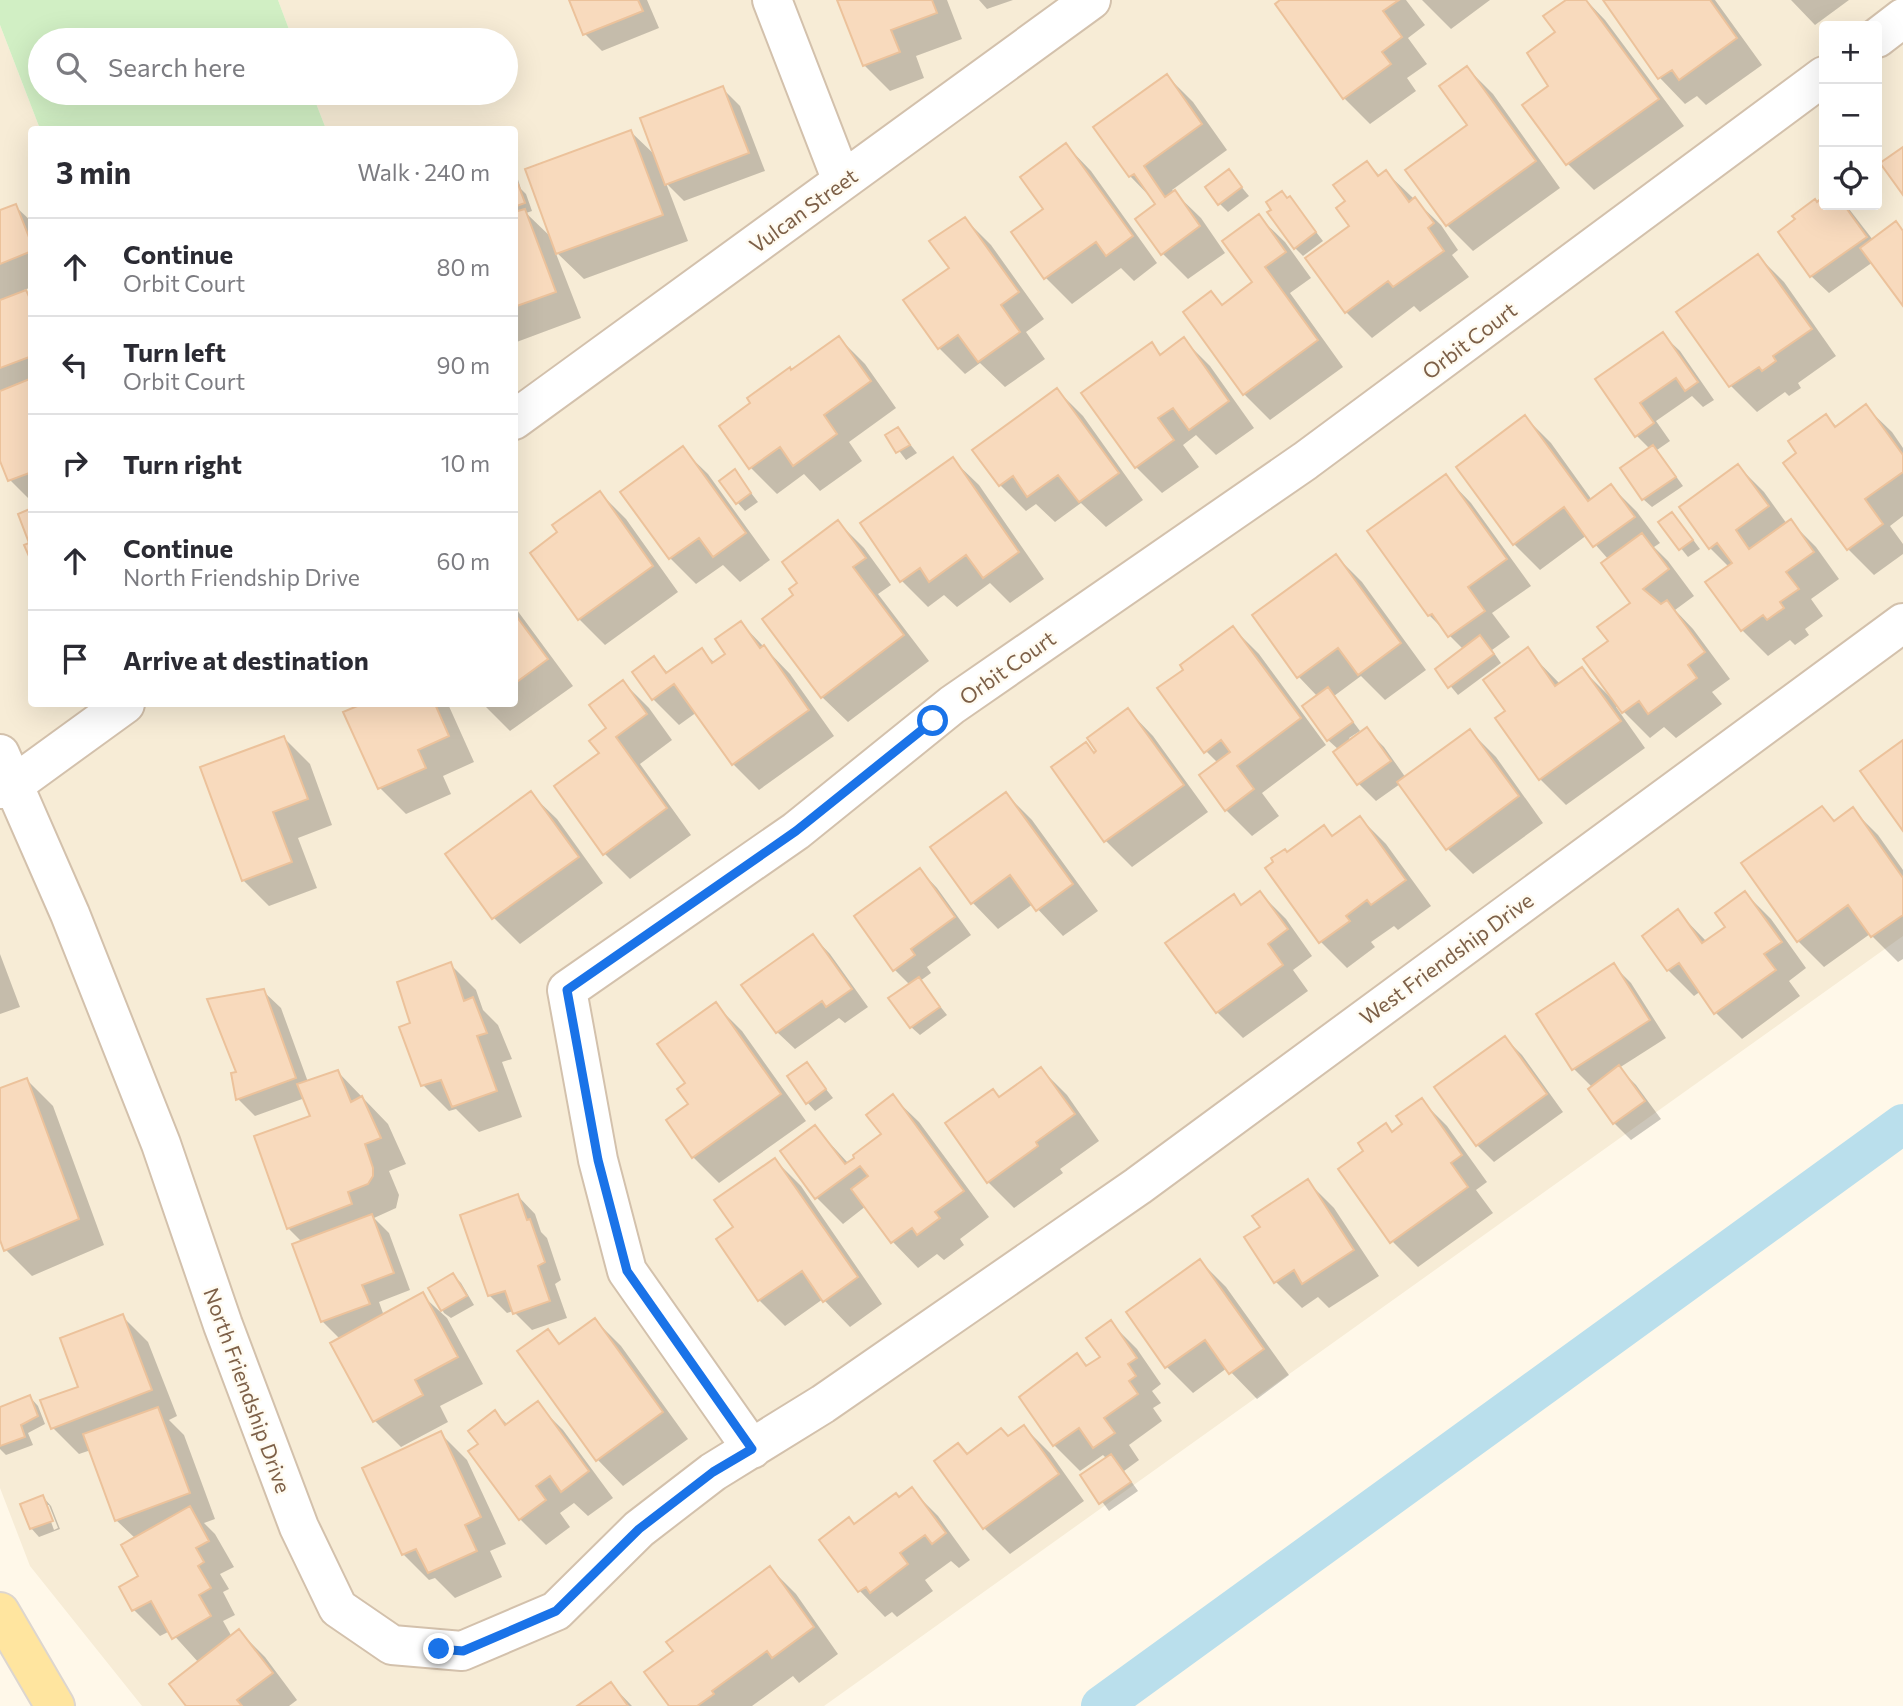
<!DOCTYPE html>
<html lang="en">
<head>
<meta charset="utf-8">
<style>
  body { margin:0; font-family:Commissioner,sans-serif; background:#f2f2f3; color:#2b2b33 }
  .controls { position:absolute; right:21px; top:21px; display:grid; overflow:hidden; border-radius:7px; box-shadow:0 7px 28px #0002 }
  .controls button { width:63px; height:63px; display:grid; place-items:center; padding:0; border:0; border-bottom:2px solid #e1e1e2; background:#fff; color:#2b2b33; font:35px sans-serif }
  .stop { position:absolute; width:21px; height:21px; margin:-16px; border:5px solid #1a73e8; border-radius:50%; background:#fff }
  .stop.end { background:#1a73e8; border-color:#fff; box-shadow:0 2px 7px #0008 }
  .list { margin:0; padding:0; list-style:none }
  h2 { display:flex; justify-content:space-between; align-items:center; height:91px; margin:0; padding:0 28px; font-size:30px }
  h2 small { font-size:23px; font-weight:400; color:#7c7c81 }
  .list li { display:grid; grid-template-columns:46px 1fr auto; gap:21px; align-items:center; box-sizing:border-box; height:98px; padding:0 28px; border-top:2px solid #e1e1e2 }
  .list b { display:block; font-size:26px; white-space:nowrap }
  .list p { margin:0; font-size:23px; white-space:nowrap; color:#7c7c81 }
  .list em { font-size:23px; font-style:normal; color:#7c7c81 }
  .icon { flex:none; width:38px; height:38px; fill:none; stroke:currentColor; stroke-width:2; stroke-linecap:round; stroke-linejoin:round }
  .map { position:relative; flex:none; width:1903px; height:1706px; overflow:hidden }
  .search { position:absolute; background:#fff; box-shadow:0 7px 28px #0002; left:28px; top:28px; width:490px; height:77px; display:flex; align-items:center; gap:18px; box-sizing:border-box; padding:0 24px; border-radius:38px; color:#7c7c81; font-size:26px }
  .panel { position:absolute; background:#fff; box-shadow:0 7px 28px #0002; left:28px; top:126px; width:490px; height:581px; border-radius:7px }
  .map>svg:first-child { display:block }
  .residential { fill:#f7ecd6; fill-rule:evenodd }
  .green { fill:#d1efc4 }
  .shadow { fill:#0003; fill-rule:evenodd }
  .lines { fill:none; stroke-linecap:round; stroke-linejoin:round }
  .canal { stroke:#badfec; stroke-width:40 }
  .building { fill:#f8dabd; stroke:#ecc29b; stroke-width:2 }
  .street-casing { stroke:#d3c1ac; stroke-width:42 }
  .primary-casing { stroke:#ddd6cf; stroke-width:42 }
  .street { stroke:#fff; stroke-width:38 }
  .primary { stroke:#ffe59f; stroke-width:38 }
  .route { stroke:#1a73e8; stroke-width:9 }
  .labels { text-anchor:middle; dominant-baseline:central; stroke-width:5; stroke-linejoin:round; paint-order:stroke }
  .street-label { font-size:21px; fill:#7d6048; stroke:#fffbf1 }
</style>
</head>
<body>
<div class="map">
<svg width="1903" height="1706" viewBox="0 0 1903 1706">
  <rect width="100%" height="100%" fill="#fff8e9"/>
  <!-- residential -->
  <path class="residential" d="M278,0H1903V936L824,1706H142L30,1566L0,1488V25L40,129L32,130V704H514V130L326,129L312,93H506V40H293ZM1824,26H1877V205H1824Z"/>
  <!-- green -->
  <path class="green" d="M0,0H278L293,40H40V93H312L326,129H40L0,25Z"/>
  <!-- shadow -->
  <path class="shadow" d="M571,0H647L659,28L602,51L585,34Z
    M839,0H947L962,39L916,56L924,78L890,91L864,65Z
    M979,0H1013L987,9Z
    M1283,0H1406L1425,25L1408,38L1427,64L1407,78L1416,91L1370,124L1344,98Z
    M1422,0H1490L1451,29Z
    M1570,0H1586L1605,20L1684,126L1594,190L1568,164L1525,105L1551,87L1558,33Z
    M1605,0H1715L1762,65L1706,105L1697,96L1685,104L1660,78Z
    M1791,0H1849L1815,25Z
    M1467,68L1493,94L1560,188L1473,251L1447,225L1470,125Z
    M1167,76L1193,102L1227,150L1172,190L1201,218L1225,253L1188,279L1162,253L1158,205L1130,176Z
    M722,88L740,106L765,171L684,201L666,183L688,241L584,279L555,251L581,318L514,343V167L521,189L526,194L532,211L526,213L553,239L631,132L657,157Z
    M1066,145L1091,171L1157,263L1134,281L1121,268L1072,304L1046,278L1013,233L1045,209Z
    M1367,163L1380,176L1386,172L1441,225L1458,250L1452,255L1469,277L1420,312L1414,306L1372,338L1346,312L1352,227L1347,202Z
    M1229,172L1249,196L1228,212L1220,204Z
    M1824,197V205H1846L1873,240L1896,223L1903,230V303L1873,262L1829,293L1811,276L1780,232L1797,219L1795,216Z
    M1290,198L1323,241L1303,256L1295,248L1288,200Z
    M15,206L32,222V287L24,290L32,297V502L10,480L0,457V212Z
    M1259,217L1285,242L1311,278L1290,293L1343,367L1270,420L1244,394L1185,312L1211,293L1223,306L1255,283Z
    M965,219L991,245L1044,319L1026,332L1045,359L1005,387L980,363L965,374L939,348L951,268Z
    M1758,256L1784,282L1836,356L1798,383L1801,388L1789,396L1785,392L1757,412L1731,386L1678,312Z
    M1662,334L1680,351L1714,400L1703,407L1692,396L1656,421L1670,441L1657,450L1683,486L1652,507L1643,499L1650,449L1636,435L1597,379Z
    M839,338L865,364L896,408L849,442L862,461L820,491L804,474L777,494L751,468L721,426Z
    M1184,340L1210,366L1254,428L1216,455L1196,435L1183,445L1199,467L1162,493L1136,467L1084,393L1151,345L1162,355Z
    M1057,390L1083,416L1143,500L1106,527L1081,503L1055,522L1036,504L1026,511L1000,485Z
    M1866,407L1892,432L1903,448V516L1890,526L1903,544V554L1874,575L1848,549L1799,453L1826,416L1837,427Z
    M1525,417L1551,443L1592,500L1611,486L1637,512L1660,543L1654,547L1668,561L1694,596L1675,610L1693,629L1730,679L1712,692L1722,704L1676,738L1664,727L1650,738L1618,706L1616,707L1645,748L1566,805L1540,779L1497,719L1507,711L1527,650L1560,684L1582,669L1613,700L1610,642L1632,603L1608,559L1587,535L1540,570L1514,544Z
    M898,429L917,453L906,460L888,436Z
    M682,449L708,474L770,560L740,582L723,565L696,584L670,558Z
    M953,460L979,485L1044,579L1010,603L990,583L957,607L944,595L928,607L902,581Z
    M1738,466L1764,492L1787,524L1790,521L1816,547L1839,579L1811,599L1823,616L1805,629L1809,635L1795,645L1790,640L1768,656L1742,630L1729,567L1710,548Z
    M735,472L758,502L745,511L737,502Z
    M1446,477L1471,503L1531,586L1492,613L1510,637L1492,650L1501,663L1458,695L1437,670L1464,650L1429,615Z
    M600,493L626,519L678,592L605,645L579,619L559,533Z
    M838,522L864,548L891,585L878,594L929,661L848,722L822,697L796,596L800,583Z
    M1660,522H1680L1700,549L1688,557Z
    M1336,556L1362,582L1426,670L1385,700L1361,676L1334,696L1360,731L1349,738L1351,741L1367,730L1384,747L1406,778L1470,731L1496,757L1543,823L1473,874L1447,848L1400,784L1376,801L1359,784L1336,752L1339,750L1328,740L1318,697L1299,677L1254,616Z
    M514,606L573,686L510,731L483,704H514Z
    M741,623L790,674L834,736L759,790L733,764L697,712L679,725L653,699L654,658L669,674L702,651L715,663L728,654Z
    M1233,628L1259,654L1326,745L1262,793L1279,816L1252,836L1226,810L1218,763L1206,751L1185,670Z
    M623,682L649,708L672,740L640,764L691,835L630,879L604,853L602,754Z
    M364,704H448L474,762L443,776L451,794L406,814L380,788L346,713Z
    M1128,710L1153,736L1208,812L1132,867L1106,841L1054,768L1095,754Z
    M284,738L310,764L332,825L298,838L317,888L269,906L243,880Z
    M531,794L557,819L603,883L520,944L494,918L447,854Z
    M1006,794L1032,820L1098,911L1063,936L1033,904L998,929L973,903Z
    M1822,808L1836,822L1852,809L1878,835L1903,870V959L1898,962L1870,934L1824,967L1798,941Z
    M1360,818L1386,844L1431,906L1398,930L1394,926L1371,942L1375,947L1347,968L1321,942L1324,827L1334,837Z
    M920,870L937,888L971,935L927,967L931,973L920,981L947,1015L920,1035L911,1027L910,985L895,970L857,917Z
    M1260,893L1286,919L1312,956L1293,970L1308,991L1243,1038L1217,1012L1168,944L1233,896L1243,906Z
    M1745,893L1771,919L1806,968L1789,981L1800,996L1742,1039L1716,1013L1701,991L1694,996L1668,970L1644,936L1678,912L1707,942L1727,927Z
    M813,936L830,954L868,1007L845,1023L839,1018L795,1049L777,1032Z
    M0,954L20,1007L0,1014Z
    M450,964L476,990L483,1010L498,1025L512,1059L502,1062L522,1117L479,1132L456,1109L449,1111L423,1085L413,1024Z
    M1613,965L1631,983L1666,1038L1619,1068L1636,1085L1661,1119L1631,1140L1614,1123L1592,1087L1574,1069Z
    M263,991L281,1008L308,1082L338,1072L388,1124L406,1164L389,1171L399,1195L396,1208L374,1218L389,1233L410,1290L379,1302L384,1316L422,1295L447,1318L483,1384L440,1406L448,1422L401,1447L375,1421L340,1339L322,1321L302,1242L288,1228L313,1117L305,1098L255,1116L238,1099V1073Z
    M716,1005L742,1031L806,1121L719,1183L693,1157L688,1084Z
    M1505,1038L1522,1055L1563,1112L1494,1162L1477,1145Z
    M807,1065L833,1098L815,1111L807,1102Z
    M1041,1069L1067,1095L1099,1141L1060,1169L1063,1173L1014,1208L988,1182Z
    M27,1080L53,1106L104,1245L32,1276L6,1250L0,1235V1090Z
    M893,1097L919,1122L989,1217L960,1239L964,1245L944,1260L937,1254L918,1268L893,1242L866,1206L843,1224L817,1198L815,1127L849,1164L883,1134Z
    M1421,1100L1447,1126L1487,1182L1476,1190L1493,1213L1418,1267L1392,1241L1366,1151L1386,1125L1393,1133L1404,1125Z
    M775,1160L801,1186L882,1304L850,1327L823,1299L785,1326L759,1300L736,1227Z
    M1308,1182L1334,1208L1379,1276L1329,1308L1318,1297L1302,1308L1276,1282L1262,1228Z
    M518,1196L535,1214L541,1232L547,1238L561,1280L555,1284L567,1318L532,1330L513,1311L507,1313L489,1295Z
    M1200,1261L1226,1287L1289,1375L1257,1399L1227,1368L1193,1393L1167,1367Z
    M453,1275L461,1283L474,1305L451,1318L444,1313L430,1288Z
    M122,1316L148,1342L177,1416L169,1420L184,1435L215,1519L204,1523L215,1534L234,1567L220,1574L229,1589L223,1592L235,1615L223,1621L232,1637L239,1631L265,1657L297,1700L289,1706H188L199,1663L170,1631L160,1636L134,1610L121,1588L141,1577L136,1539L116,1520L91,1450L79,1454L53,1428Z
    M595,1320L621,1346L688,1439L623,1486L598,1460L547,1331L561,1345Z
    M1111,1323L1137,1349L1161,1384L1152,1391L1161,1403L1153,1408L1162,1421L1129,1445L1139,1460L1124,1471L1138,1491L1109,1511L1083,1476L1107,1459L1103,1455L1080,1471L1054,1445L1077,1355L1088,1366L1102,1357Z
    M30,1397L38,1406L45,1424L28,1433L33,1445L6,1455L0,1449V1408Z
    M537,1404L563,1430L613,1498L588,1516L574,1503L560,1513L570,1527L546,1545L520,1519L480,1445L495,1412L508,1425Z
    M1024,1427L1050,1453L1084,1501L1010,1554L984,1528L968,1455L1009,1438Z
    M441,1434L467,1460L506,1544L490,1551L502,1577L455,1598L435,1578L429,1580L403,1554L364,1469Z
    M912,1490L938,1516L970,1560L959,1568L951,1561L925,1580L933,1591L897,1617L892,1612L885,1617L860,1591L822,1540L855,1526Z
    M43,1497L51,1506L60,1529L39,1537L31,1528ZM45,1505H49L58,1528L54,1530Z
    M770,1568L796,1594L838,1654L799,1683L793,1676L752,1706H671L675,1652Z
    M611,1684L632,1706H580Z"/>
  <g class="lines">
    <!-- canal -->
    <path class="canal" d="M1101,1706L1903,1124"/>
  </g>
  <!-- building -->
  <path class="building" d="M569,0H638L643,11L583,35Z
    M837,0H932L937,13L891,30L900,52L863,66Z
    M1280,0H1399L1383,11L1402,37L1382,52L1391,64L1343,99L1275,4Z
    M1566,0H1586L1659,99L1566,165L1522,105L1548,86L1527,53L1555,32L1543,16Z
    M1603,0H1710L1737,38L1679,80L1672,70L1658,79Z
    M1467,66L1536,161L1446,226L1405,170L1467,125L1439,86Z
    M1167,74L1202,124L1144,166L1165,197L1175,190L1200,226L1161,255L1135,219L1155,204L1134,174L1129,177L1093,127Z
    M723,86L749,153L665,185L640,118Z
    M631,130L663,215L556,254L525,169Z
    M1066,143L1133,236L1106,256L1096,242L1044,279L1011,232L1043,209L1020,177Z
    M1903,147V195L1880,163Z
    M1367,161L1378,176L1386,170L1409,202L1415,197L1434,223L1428,228L1444,251L1393,287L1388,281L1345,313L1305,258L1349,226L1336,208L1345,201L1333,185Z
    M1229,169L1242,187L1218,205L1205,187Z
    M518,184L525,203L514,207V186Z
    M1282,191L1287,198L1290,196L1316,232L1294,249L1267,212L1271,210L1266,202Z
    M1824,196V205H1844L1867,237L1810,277L1778,232L1795,219L1792,216L1815,199L1817,202Z
    M16,204L32,245V251L0,264V210Z
    M525,209L556,292L514,307V212Z
    M1259,214L1286,252L1265,267L1318,340L1243,395L1183,312L1211,291L1222,305L1252,282L1222,241Z
    M965,217L1019,292L1001,305L1020,332L978,362L958,335L938,349L903,300L949,268L929,241Z
    M1896,221L1903,231V306L1860,248Z
    M1758,254L1812,329L1773,356L1776,361L1762,371L1759,367L1729,387L1676,312Z
    M26,290L32,303V356L0,368V300Z
    M1663,332L1698,382L1685,391L1676,378L1640,403L1654,423L1635,437L1595,379Z
    M839,336L871,381L824,415L837,434L793,466L780,447L749,469L719,426L750,403L747,398L790,367L791,370Z
    M1184,337L1229,401L1189,430L1173,408L1158,418L1174,440L1135,468L1081,393L1152,342L1160,355Z
    M32,378V472L8,481L0,461V391Z
    M1057,388L1119,473L1079,502L1058,475L1027,497L1013,476L999,486L972,450Z
    M1866,404L1903,455V472L1865,499L1883,524L1847,550L1783,463L1796,453L1788,441L1826,414L1835,427Z
    M1525,415L1588,501L1611,484L1635,517L1593,547L1564,507L1513,545L1456,467Z
    M898,427L910,445L896,453L885,435Z
    M1653,445L1676,477L1642,500L1620,468Z
    M683,446L746,533L713,557L699,538L669,559L620,492Z
    M953,457L1019,552L983,578L966,555L929,582L920,568L900,582L860,523Z
    M1738,464L1769,506L1736,530L1749,549L1791,519L1814,552L1786,572L1799,589L1780,602L1784,608L1767,620L1763,615L1741,631L1705,582L1732,563L1717,543L1709,549L1679,507Z
    M735,469L751,493L736,504L719,481Z
    M1446,474L1507,559L1468,587L1485,611L1448,637L1432,614L1428,616L1367,531Z
    M600,491L653,566L578,620L530,553L557,532L552,525Z
    M32,508V563L24,545L29,543L18,514Z
    M1672,512L1693,540L1679,550L1658,522Z
    M838,520L866,558L853,567L904,635L821,698L762,619L793,595L789,589L797,583L782,562Z
    M1642,533L1669,569L1643,589L1661,604L1667,600L1705,652L1688,665L1697,678L1648,714L1639,701L1622,713L1583,659L1608,641L1597,627L1630,603L1601,563Z
    M1336,554L1401,643L1358,675L1338,648L1297,678L1252,615Z
    M514,613L548,659L514,684Z
    M741,621L760,648L764,645L809,710L732,765L674,684L652,700L632,672L654,656L666,673L702,648L712,663L725,654L715,639Z
    M1233,626L1301,718L1237,766L1254,789L1225,811L1199,775L1230,752L1221,740L1204,753L1157,688L1183,670L1180,665Z
    M1480,635L1494,654L1448,688L1435,669Z
    M1528,647L1555,686L1582,667L1621,721L1539,780L1495,718L1505,711L1483,680Z
    M623,680L647,714L616,737L667,808L603,855L554,786L599,753L589,741L606,728L589,705Z
    M1328,687L1353,722L1327,741L1302,706Z
    M362,704H435L449,736L418,750L426,768L378,789L343,712Z
    M1128,708L1184,785L1104,842L1051,767L1086,742L1094,753L1096,751L1087,738Z
    M1367,727L1391,761L1357,785L1333,752Z
    M1470,729L1519,796L1446,850L1397,782Z
    M284,736L308,799L273,812L292,862L242,881L200,767Z
    M1903,740V831L1860,771Z
    M531,791L579,857L492,919L445,854Z
    M1006,792L1073,884L1036,911L1010,875L971,904L930,847Z
    M1822,806L1834,821L1853,807L1903,878V915L1871,937L1848,905L1797,942L1741,863Z
    M1360,816L1406,880L1371,905L1367,900L1346,916L1350,921L1319,943L1265,868L1273,862L1271,858L1285,849L1287,852L1324,825L1332,836Z
    M920,868L955,917L911,949L915,955L893,971L854,916Z
    M1260,891L1288,929L1268,944L1283,965L1216,1013L1165,943L1234,894L1241,905Z
    M1745,891L1782,942L1764,954L1776,970L1714,1014L1679,963L1667,971L1642,936L1678,909L1702,943L1725,927L1715,913Z
    M813,934L852,989L826,1007L822,1001L776,1033L741,985Z
    M451,962L464,1001L473,997L487,1033L477,1036L497,1091L452,1107L441,1080L421,1086L399,1027L410,1023L397,982Z
    M1614,963L1650,1020L1572,1070L1536,1014Z
    M919,977L940,1007L910,1028L888,998Z
    M264,989L296,1078L236,1100L231,1073L236,1072L207,999Z
    M716,1002L781,1094L692,1158L666,1120L688,1104L677,1089L685,1083L657,1044Z
    M1505,1036L1547,1094L1476,1146L1434,1087Z
    M807,1062L826,1089L806,1104L787,1076Z
    M1619,1065L1645,1101L1613,1124L1588,1089Z
    M1041,1067L1075,1114L1036,1142L1038,1146L987,1183L945,1123L993,1089L999,1097Z
    M338,1070L351,1102L362,1096L381,1138L365,1144L373,1168V1176L368,1184L348,1192L352,1204L287,1229L254,1136L310,1116L297,1084Z
    M27,1078L79,1219L4,1251L0,1240V1088Z
    M893,1094L964,1191L935,1212L940,1218L917,1235L912,1228L891,1243L851,1189L868,1176L860,1166L815,1199L780,1151L815,1125L845,1164L854,1158L853,1155L881,1134L866,1115Z
    M1422,1098L1462,1155L1451,1163L1468,1187L1390,1243L1338,1169L1363,1151L1358,1143L1386,1123L1392,1132L1402,1124L1396,1116Z
    M775,1158L858,1277L823,1302L802,1271L758,1301L716,1239L733,1227L714,1200Z
    M1308,1179L1354,1250L1302,1284L1294,1270L1274,1283L1244,1237L1260,1227L1252,1216Z
    M518,1194L527,1220L530,1219L545,1262L538,1266L550,1301L513,1314L505,1291L488,1296L460,1215Z
    M372,1214L394,1273L362,1285L370,1304L321,1322L292,1244Z
    M1200,1259L1264,1349L1229,1374L1205,1340L1165,1368L1126,1312Z
    M453,1273L467,1296L441,1311L428,1288Z
    M423,1292L458,1357L415,1380L423,1395L373,1422L330,1343Z
    M123,1314L152,1390L51,1429L40,1400L78,1387L60,1338Z
    M595,1318L663,1412L596,1461L517,1351L548,1329L559,1344Z
    M1111,1320L1137,1358L1128,1364L1136,1376L1129,1381L1138,1394L1104,1418L1115,1433L1093,1448L1079,1428L1053,1446L1019,1397L1077,1353L1086,1366L1100,1357L1086,1338Z
    M30,1395L38,1416L21,1425L25,1437L0,1446V1407Z
    M538,1401L589,1471L561,1492L550,1476L536,1486L546,1500L519,1520L468,1451L478,1444L468,1431L495,1410L505,1425Z
    M158,1407L190,1493L115,1521L83,1434Z
    M1024,1425L1059,1474L983,1529L934,1461L958,1443L967,1454L1001,1428L1008,1436Z
    M441,1431L481,1517L465,1525L477,1551L428,1573L416,1549L402,1555L362,1468Z
    M1111,1454L1131,1482L1099,1504L1080,1475Z
    M912,1487L946,1533L932,1544L925,1535L900,1553L908,1564L870,1593L866,1587L858,1592L819,1540L849,1517L854,1524L896,1493L899,1497Z
    M43,1495L53,1521L30,1529L20,1504Z
    M190,1506L209,1541L196,1548L204,1562L198,1566L211,1588L199,1595L211,1616L172,1639L151,1601L132,1611L119,1587L138,1576L121,1545Z
    M770,1566L814,1627L772,1658L767,1651L712,1691L714,1694L697,1706H669L644,1672L673,1651L666,1642Z
    M239,1629L273,1673L237,1700L242,1706H186L169,1684Z
    M611,1682L628,1706H577Z"/>
  <g class="lines">
    <!-- street casing -->
    <g class="street-casing">
      <path id="street" d="M772,0L842,181
        M1877,38L1903,18
        M514,420L1091,0
        M0,754L70,914L161,1144L223,1325L299,1527L338,1608L392,1645L462,1651L556,1611L639,1529L713,1472L823,1404L1138,1186L1903,623
        M0,789L12,786L125,704
        M752,1449L627,1271L598,1160L567,990L796,831L952,705L1305,461L1824,76"/>
    </g>
    <!-- primary casing -->
    <g class="primary-casing">
      <path id="primary" d="M0,1612L55,1706"/>
    </g>
    <!-- street -->
    <use href="#street" class="street"/>
    <!-- primary -->
    <use href="#primary" class="primary"/>
  </g>
  <g class="lines">
    <!-- route -->
    <path class="route" d="M439,1649L463,1651L556,1611L639,1529L713,1472L752,1449L627,1271L598,1160L567,990L796,831L933,721"/>
  </g>
  <g class="labels">
    <!-- street labels -->
    <g class="street-label">
      <text transform="translate(803 210) rotate(-36)">Vulcan Street</text>
      <text transform="translate(1469 340) rotate(-37)">Orbit Court</text>
      <text transform="translate(1007 667) rotate(-35)">Orbit Court</text>
      <text transform="translate(1446 958) rotate(-36)">West Friendship Drive</text>
      <text transform="translate(248 1390) rotate(70)">North Friendship Drive</text>
    </g>
  </g>
</svg>
<div class="controls">
<button>+</button>
<button>−</button>
<button><svg class="icon" aria-label="locate" viewBox="0 0 24 24"><circle cx="12" cy="12" r="6"/><path d="M12 2v4M12 18v4M2 12h4M18 12h4"/></svg></button>
</div>
<div class="stop" style="left:933px;top:721px"></div>
<div class="stop end" style="left:439px;top:1649px"></div>
<div class="search"><svg class="icon" aria-label="search" viewBox="0 0 24 24"><circle cx="10" cy="10" r="6"/><path d="M15 15l6 6"/></svg>Search here</div>
<section class="panel">
<h2>3 min<small>Walk · 240 m</small></h2>
<ul class="list">
<li><svg class="icon" aria-label="ahead" viewBox="0 0 24 24"><path d="M12 20V5M6 11l6-6 6 6"/></svg><div><b>Continue</b><p>Orbit Court</p></div><em>80 m</em></li>
<li><svg class="icon" aria-label="left" viewBox="0 0 24 24"><path d="M17 20v-9H6M10 6l-5 5 5 5"/></svg><div><b>Turn left</b><p>Orbit Court</p></div><em>90 m</em></li>
<li><svg class="icon" aria-label="right" viewBox="0 0 24 24"><path d="M7 20v-9h11M14 6l5 5-5 5"/></svg><div><b>Turn right</b></div><em>10 m</em></li>
<li><svg class="icon" aria-label="ahead" viewBox="0 0 24 24"><path d="M12 20V5M6 11l6-6 6 6"/></svg><div><b>Continue</b><p>North Friendship Drive</p></div><em>60 m</em></li>
<li><svg class="icon" aria-label="arrive" viewBox="0 0 24 24"><path d="M6 21V4h12l-3 4 3 4H6"/></svg><div><b>Arrive at destination</b></div></li>
</ul>
</section>
</div>
</body>
</html>
